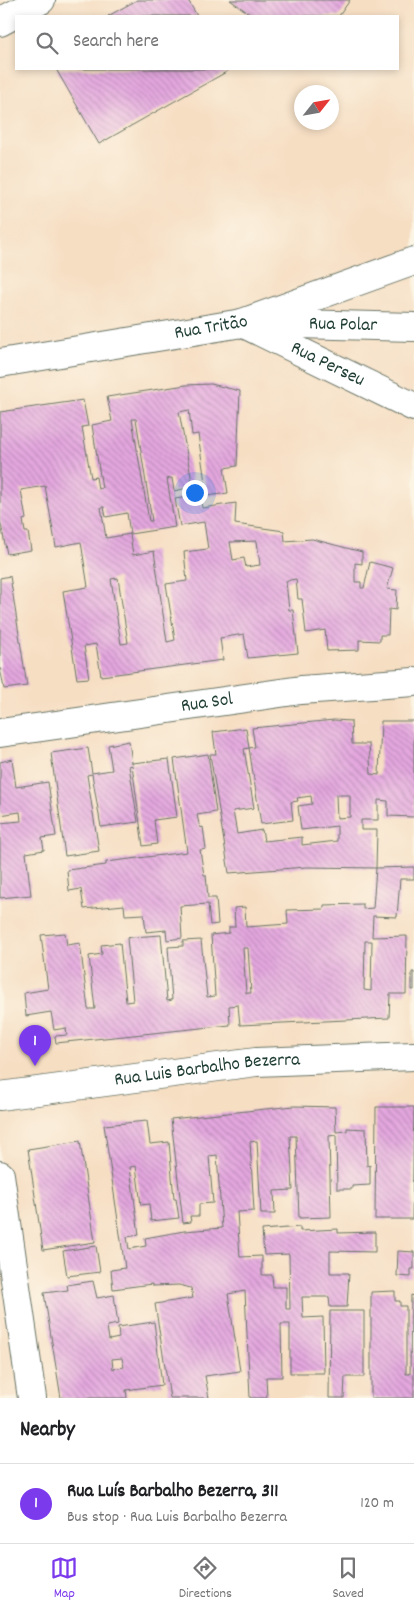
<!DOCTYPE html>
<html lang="en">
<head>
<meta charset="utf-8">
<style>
  body { margin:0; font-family:Dekko,sans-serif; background:#f2f2f2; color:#202124 }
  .compass { position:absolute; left:294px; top:85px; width:45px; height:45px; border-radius:50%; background:#fff; box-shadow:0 2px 8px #0003; rotate:59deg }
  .you { position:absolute; left:194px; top:492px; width:18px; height:18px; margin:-12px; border:4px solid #fff; border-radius:50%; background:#1a73e8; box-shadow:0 0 0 8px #1a73e833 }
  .badge { display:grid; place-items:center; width:32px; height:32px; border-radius:50%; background:#7c3aed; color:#fff; font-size:16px; font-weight:700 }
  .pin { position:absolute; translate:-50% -41px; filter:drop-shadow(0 1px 2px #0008) }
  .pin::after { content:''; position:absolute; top:26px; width:18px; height:15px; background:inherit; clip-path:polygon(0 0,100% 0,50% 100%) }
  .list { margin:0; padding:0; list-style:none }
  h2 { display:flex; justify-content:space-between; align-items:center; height:65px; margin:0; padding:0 20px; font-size:21px }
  h2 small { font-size:16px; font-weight:400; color:#757577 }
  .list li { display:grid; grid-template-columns:32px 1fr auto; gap:15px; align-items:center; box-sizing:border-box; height:80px; padding:0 20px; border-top:1px solid #e0e0e0 }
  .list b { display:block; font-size:19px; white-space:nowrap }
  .list p { margin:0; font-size:16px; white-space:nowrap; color:#757577 }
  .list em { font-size:16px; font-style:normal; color:#757577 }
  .icon { flex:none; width:28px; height:28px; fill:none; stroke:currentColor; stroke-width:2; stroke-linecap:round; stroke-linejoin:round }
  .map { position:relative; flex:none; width:414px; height:1398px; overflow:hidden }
  .search { position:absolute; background:#fff; box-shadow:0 2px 8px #0003; left:15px; right:15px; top:15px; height:55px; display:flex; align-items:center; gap:12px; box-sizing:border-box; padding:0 18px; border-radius:0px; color:#757577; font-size:19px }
  .sheet { height:145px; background:#fff }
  nav { display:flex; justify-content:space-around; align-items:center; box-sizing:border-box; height:70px; border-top:1px solid #e0e0e0; background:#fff; font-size:14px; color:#757577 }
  nav a { display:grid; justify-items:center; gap:2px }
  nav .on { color:#7c3aed }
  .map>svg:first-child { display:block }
  .building { fill:url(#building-back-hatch); fill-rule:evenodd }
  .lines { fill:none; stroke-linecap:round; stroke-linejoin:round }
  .street-casing { stroke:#6a7566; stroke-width:30 }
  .street { stroke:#fff; stroke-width:28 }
  .labels { text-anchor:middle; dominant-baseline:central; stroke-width:4.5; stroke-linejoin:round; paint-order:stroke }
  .street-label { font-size:19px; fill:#1f3d34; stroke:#fcf5e5 }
</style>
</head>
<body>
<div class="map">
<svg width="414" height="1398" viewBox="0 0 414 1398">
  <defs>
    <pattern id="building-back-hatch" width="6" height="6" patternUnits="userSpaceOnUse" patternTransform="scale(1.25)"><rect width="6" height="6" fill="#e4a7df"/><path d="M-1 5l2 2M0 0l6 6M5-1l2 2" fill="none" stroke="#b889b6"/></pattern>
  </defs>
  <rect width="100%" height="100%" fill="#fcf5e5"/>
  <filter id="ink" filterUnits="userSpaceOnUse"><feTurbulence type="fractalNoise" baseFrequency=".02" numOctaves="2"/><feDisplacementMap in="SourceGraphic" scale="10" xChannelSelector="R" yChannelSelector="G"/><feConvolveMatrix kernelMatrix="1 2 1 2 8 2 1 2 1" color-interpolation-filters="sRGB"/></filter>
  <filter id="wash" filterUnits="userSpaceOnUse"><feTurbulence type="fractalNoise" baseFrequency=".0096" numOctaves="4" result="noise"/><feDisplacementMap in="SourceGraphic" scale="20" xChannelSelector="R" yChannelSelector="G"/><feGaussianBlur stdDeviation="1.12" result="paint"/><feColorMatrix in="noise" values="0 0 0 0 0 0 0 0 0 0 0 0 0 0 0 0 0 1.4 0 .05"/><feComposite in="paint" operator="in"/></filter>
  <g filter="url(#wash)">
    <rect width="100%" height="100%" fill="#f6dec3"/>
    <g id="blocks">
      <!-- building -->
      <path class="building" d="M137,0H188L197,16H108Z
        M230,0H350L339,16H253Z
        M56,69H227L228,71L99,144Z
        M211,384L240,391L237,466L224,468L228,493L207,496L198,434L192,435L189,410L179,412L193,487L174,491L172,478L167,479L175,527L130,534L127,513L106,517L104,507H101L106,538L130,534L133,555L154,551L167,642L175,640L166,584L187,581L184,552L208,549L204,522L180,526L175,499L200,495L202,508L236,503L235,524L284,531L285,541L312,539L362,552V564L355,563V582H361V588H364L370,562L393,568L387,589L397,590L396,610L389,609L388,635H380V641L359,640V650L327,651L325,630L306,633L302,599H298L296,579L290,580L286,582L289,610H293L298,653L248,658L244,634L220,638L223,660L101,676L96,644L84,646L89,678L77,679L63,591L88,587L81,542L56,547L45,486L21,490L26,519L23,520L25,532H28L31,550L7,554L0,520V412L83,400L88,426L82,427L91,478L96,477L98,489L102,488L92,425L112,421L107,397L186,385ZM132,419H136L152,521H149ZM257,541L260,565L246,567L244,558L233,560L230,542ZM118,578L128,643L121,644L111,579Z
        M10,576L27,686L4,689L0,667V578Z
        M334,720L351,721L352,744H369L371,774L379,775L381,721H414V817L388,816V801L378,800V820H361V830H377L376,868L306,867L229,873L210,754H216L213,732L246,728L249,748L244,749L254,808L233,811L237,834L262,830L264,841L302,837V845L337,841V826L301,830L298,806L312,804L311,796L297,798L298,801L291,802L293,820L261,824L249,748L255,747L252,728ZM336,795H350V817L337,818Z
        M129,741L132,763L169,759L177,817L154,820L157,844L143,846L132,765L129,766L138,822L101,827L92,774L87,775L99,851L65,856L51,753L88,748L92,773L112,770L108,745Z
        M208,754L216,812L197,815L200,828L203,827L206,849L200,850L204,875H206L208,898H216L218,924L210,925L208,904L180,906L182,938L167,940L166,930L146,932L144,914L125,915L124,905L84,909L81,889L69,891L67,870L106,865V862L187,852L174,759Z
        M12,759L16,787L48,782L56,836L42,838L44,850L26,853L31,895L0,898V823L21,821L20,812L0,815V762Z
        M414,867V879H400L397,917L373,916L372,937L407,936L406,994H390L389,1018L240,1025L238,1005L229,1006L230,1025L56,1043L55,1036L67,1035L66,1028L54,1030L51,1012L26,1016L24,993L48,989L41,935L65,933L67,945L80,943L88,1009H95L89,956L102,954L101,945L120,943L126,1002L133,1001L127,938L132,937L161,935L167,1001L172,1000L168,947L183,946V941L201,940L207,997L215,996L211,935L229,933V927H235L234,908L245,907L246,927L288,924L287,910L324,909V905L363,904V909L373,908L376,868ZM365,941H372L371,991L364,990ZM243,948H248L251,993H246Z
        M412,972H414V990H412Z
        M294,1106L335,1107L336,1132L347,1131V1128L366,1129L367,1166L370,1165V1185L352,1186V1189H337L336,1135L329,1136L331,1217L299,1218L296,1136H290L293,1190L274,1191L275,1214H261L257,1141L250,1142L254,1211L237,1212L240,1257L262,1256V1275H272L273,1287H286V1309H290L289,1254L264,1255L262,1230L300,1227V1231L338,1229V1233L375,1232V1252L330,1251V1273H349L347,1307H330L329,1297H302L303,1318L323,1317L324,1373H290V1324H281L282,1377H266L267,1398H250L245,1291L228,1294L240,1371L205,1376L209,1398H170L155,1304L193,1298L191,1288L179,1285L152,1286V1284L113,1289L111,1270L125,1268L104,1125L147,1121L150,1144L169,1142L174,1199H176L179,1218L151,1221L149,1204L141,1205L136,1166L130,1167L139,1235L127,1237L129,1249L146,1246L145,1238L184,1231L222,1228L217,1155L209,1156L213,1203L199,1204V1216H190L191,1222L183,1223L171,1119Z
        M376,1107H414L412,1219H375Z
        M80,1141L95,1242L43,1250L28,1149Z
        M96,1246L100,1272L67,1276L63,1251Z
        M398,1251L414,1252V1269H411V1277L397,1276Z
        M93,1281L97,1298L114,1295L118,1324L107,1326L109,1340L119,1338L118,1327L154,1322L162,1385L126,1390L127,1398H61L44,1293L68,1290L67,1285ZM122,1358L124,1367L113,1369L112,1359Z
        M395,1291V1301H400V1306H406V1374H410L411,1295L414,1296V1398H371V1292Z
        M330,1311H364V1377H345L344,1398H329Z"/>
    </g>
  </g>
  <g filter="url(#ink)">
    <use href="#blocks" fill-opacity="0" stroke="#6a7566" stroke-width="1"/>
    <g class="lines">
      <!-- street casing -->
      <g class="street-casing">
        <g id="street">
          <path d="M0,22L41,0"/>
          <path id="s1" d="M242,323L414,407"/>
          <path id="s2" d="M258,323L414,327"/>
          <path id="s3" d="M0,363L242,323L414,261"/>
          <path id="s4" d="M0,733L301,690L414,682"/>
          <path id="s5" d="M0,1096L256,1062L414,1056"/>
          <path d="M0,1175L32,1398"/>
        </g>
      </g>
      <!-- street -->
      <use href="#street" class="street"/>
    </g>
  </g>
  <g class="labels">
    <!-- street labels -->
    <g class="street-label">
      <text stroke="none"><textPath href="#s2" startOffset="85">Rua Polar</textPath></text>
      <text stroke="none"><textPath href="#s3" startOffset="214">Rua Tritão</textPath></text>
      <text stroke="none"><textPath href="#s1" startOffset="95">Rua Perseu</textPath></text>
      <text stroke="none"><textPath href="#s4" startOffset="209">Rua Sol</textPath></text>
      <text stroke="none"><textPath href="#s5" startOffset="209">Rua Luis Barbalho Bezerra</textPath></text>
    </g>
  </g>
</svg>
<svg class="compass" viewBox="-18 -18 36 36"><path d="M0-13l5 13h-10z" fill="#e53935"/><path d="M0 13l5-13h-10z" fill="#757577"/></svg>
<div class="you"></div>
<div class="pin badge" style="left:35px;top:1066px">1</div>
<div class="search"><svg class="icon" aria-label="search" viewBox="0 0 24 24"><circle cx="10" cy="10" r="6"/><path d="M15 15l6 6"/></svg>Search here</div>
</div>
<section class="sheet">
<h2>Nearby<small></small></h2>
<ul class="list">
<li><span class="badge">1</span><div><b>Rua Luís Barbalho Bezerra, 311</b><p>Bus stop · Rua Luis Barbalho Bezerra</p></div><em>120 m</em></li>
</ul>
</section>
<nav>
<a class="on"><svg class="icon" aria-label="map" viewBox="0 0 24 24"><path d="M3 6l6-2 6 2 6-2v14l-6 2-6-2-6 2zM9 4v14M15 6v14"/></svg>Map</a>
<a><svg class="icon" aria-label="directions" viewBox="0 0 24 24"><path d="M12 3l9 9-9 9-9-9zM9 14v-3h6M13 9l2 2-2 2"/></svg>Directions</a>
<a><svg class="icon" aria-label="saved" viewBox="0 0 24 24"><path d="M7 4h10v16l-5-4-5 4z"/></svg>Saved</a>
</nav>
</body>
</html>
